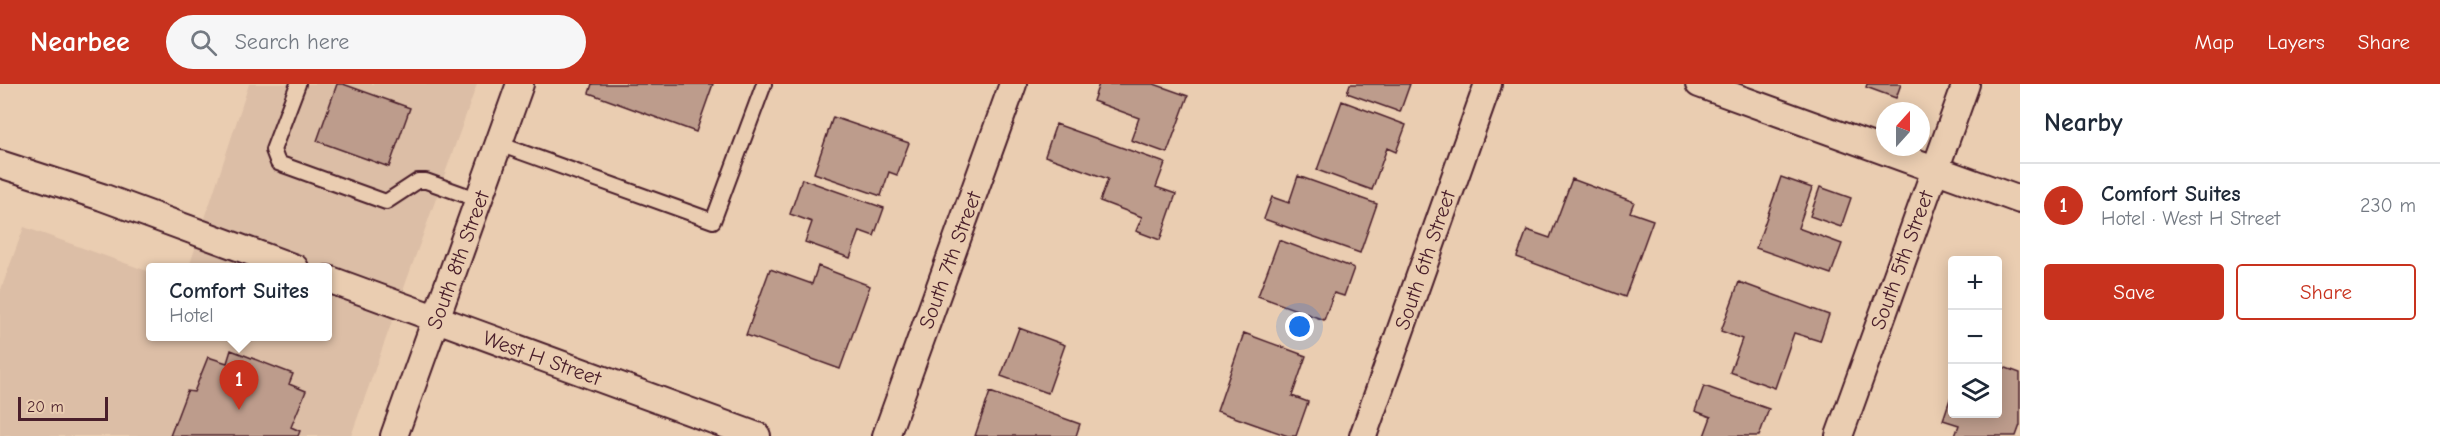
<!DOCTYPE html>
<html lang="en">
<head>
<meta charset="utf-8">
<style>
  body { margin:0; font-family:"Comic Neue",sans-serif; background:#f6f6f7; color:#1f2937 }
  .controls { position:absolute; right:18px; bottom:18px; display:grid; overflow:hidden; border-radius:6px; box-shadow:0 3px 15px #0003 }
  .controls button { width:54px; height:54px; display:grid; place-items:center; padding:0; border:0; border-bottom:2px solid #e0e1e3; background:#fff; color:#1f2937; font:30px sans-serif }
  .compass { position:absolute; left:1876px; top:18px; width:54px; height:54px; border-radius:50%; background:#fff; box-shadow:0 3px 15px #0003; rotate:21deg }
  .scale { position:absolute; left:18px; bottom:15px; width:90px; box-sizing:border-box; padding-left:6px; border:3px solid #4a1f2b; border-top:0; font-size:16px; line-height:21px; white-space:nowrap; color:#4a1f2b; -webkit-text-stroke:4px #eacdb1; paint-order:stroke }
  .you { position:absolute; left:1300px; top:243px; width:21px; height:21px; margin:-15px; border:4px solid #fff; border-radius:50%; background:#1a73e8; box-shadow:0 0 0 9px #1a73e833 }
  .badge { display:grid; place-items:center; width:39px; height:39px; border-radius:50%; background:#c8321e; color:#fff; font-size:20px; font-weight:700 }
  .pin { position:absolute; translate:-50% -50px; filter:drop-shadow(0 2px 3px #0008) }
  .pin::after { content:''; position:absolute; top:32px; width:21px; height:18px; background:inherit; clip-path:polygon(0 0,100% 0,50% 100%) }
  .popup { position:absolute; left:146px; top:179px; width:186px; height:78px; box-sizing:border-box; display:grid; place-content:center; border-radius:6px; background:#fff; filter:drop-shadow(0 2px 4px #0005); font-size:20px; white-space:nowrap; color:#747a83 }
  .popup b { font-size:22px; color:#1f2937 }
  .popup::after { content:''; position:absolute; left:50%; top:100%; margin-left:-12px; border:12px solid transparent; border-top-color:#fff }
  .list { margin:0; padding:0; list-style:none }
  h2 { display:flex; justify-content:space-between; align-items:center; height:78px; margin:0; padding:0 24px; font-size:26px }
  h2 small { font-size:20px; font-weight:400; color:#747a83 }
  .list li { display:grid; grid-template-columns:39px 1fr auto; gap:18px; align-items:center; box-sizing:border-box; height:84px; padding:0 24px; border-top:2px solid #e0e1e3 }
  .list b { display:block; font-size:22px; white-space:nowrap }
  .list p { margin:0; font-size:20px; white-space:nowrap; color:#747a83 }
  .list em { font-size:20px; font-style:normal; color:#747a83 }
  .actions { display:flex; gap:12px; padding:18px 24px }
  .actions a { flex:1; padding:14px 0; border:2px solid #c8321e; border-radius:6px; text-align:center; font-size:21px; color:#c8321e }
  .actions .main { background:#c8321e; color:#fff }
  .icon { flex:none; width:33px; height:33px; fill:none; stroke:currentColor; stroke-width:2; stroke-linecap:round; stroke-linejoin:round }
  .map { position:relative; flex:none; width:2020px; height:352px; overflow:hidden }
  header { display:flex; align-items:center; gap:36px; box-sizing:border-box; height:84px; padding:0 30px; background:#c8321e; color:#fff }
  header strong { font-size:28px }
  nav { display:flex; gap:33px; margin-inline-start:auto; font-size:21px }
  .search { width:420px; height:54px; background:#f6f6f7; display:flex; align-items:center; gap:15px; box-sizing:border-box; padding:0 21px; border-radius:33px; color:#747a83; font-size:22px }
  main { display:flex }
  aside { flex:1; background:#fff }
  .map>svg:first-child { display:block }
  .built { fill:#dcbea6 }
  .building { fill:#bd9c8c; stroke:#4a1f2b; stroke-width:1.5 }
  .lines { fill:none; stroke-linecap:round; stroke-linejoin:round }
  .service-casing { stroke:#4a1f2b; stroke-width:18 }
  .minor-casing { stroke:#4a1f2b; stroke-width:30 }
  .service { stroke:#eacdb1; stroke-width:14 }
  .minor { stroke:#eacdb1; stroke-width:26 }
  .labels { text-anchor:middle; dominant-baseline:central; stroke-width:5; stroke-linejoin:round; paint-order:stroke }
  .street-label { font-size:21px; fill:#4a1f2b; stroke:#eacdb1 }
</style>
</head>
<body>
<header>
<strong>Nearbee</strong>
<div class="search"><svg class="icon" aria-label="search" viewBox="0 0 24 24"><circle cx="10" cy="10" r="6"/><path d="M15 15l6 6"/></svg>Search here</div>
<nav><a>Map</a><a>Layers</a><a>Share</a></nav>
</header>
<main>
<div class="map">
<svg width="2020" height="352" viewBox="0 0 2020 352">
  <rect width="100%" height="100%" fill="#eacdb1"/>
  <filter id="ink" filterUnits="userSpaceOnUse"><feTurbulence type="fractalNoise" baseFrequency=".0167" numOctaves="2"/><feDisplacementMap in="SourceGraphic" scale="12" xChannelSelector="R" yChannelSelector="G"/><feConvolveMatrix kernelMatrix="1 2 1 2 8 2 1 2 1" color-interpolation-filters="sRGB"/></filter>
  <g filter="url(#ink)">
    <!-- built -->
    <path class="built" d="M249,0H477L351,352H0V208L24,143L150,188V252H328V184L189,183Z"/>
    <!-- building -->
    <path class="building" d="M337,0H343L410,24L389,83L317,57Z
      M592,0H713L696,48L589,9Z
      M1099,0H1154L1188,12L1167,69L1131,56L1139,34L1093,17Z
      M1350,0H1410L1400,28L1347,9Z
      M1867,0H1901L1896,14L1866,3Z
      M1342,17L1406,41L1396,68L1387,64L1372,106L1317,86Z
      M833,33L909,59L897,91L889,88L881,112L814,89Z
      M1056,40L1165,79L1156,103L1176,110L1160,156L1136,147L1142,133L1100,117L1108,95L1045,72Z
      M1298,92L1377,120L1360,169L1264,135L1272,113L1289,119Z
      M1781,93L1812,104L1798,144L1842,160L1831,190L1756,164Z
      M802,95L884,124L874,152L860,147L850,174L805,158L812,138L790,130Z
      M1572,95L1634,118L1630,128L1653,136L1625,213L1517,173L1527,146L1550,154Z
      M1820,103L1851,114L1841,143L1810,132Z
      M1279,156L1354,184L1344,212L1334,209L1324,236L1258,212Z
      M818,182L870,202L840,285L746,251L770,185L812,200Z
      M1739,198L1829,231L1820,257L1794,249L1775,304L1730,288L1742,255L1721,247Z
      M1019,244L1065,261L1048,309L1001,292Z
      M1244,249L1306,272L1292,312L1308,318L1296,352H1288L1217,327Z
      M231,266L293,290L289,300L306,307L291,343L300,347L298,352H170L187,307L194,308L208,273L227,279Z
      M1998,281L2020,289V341L2016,352H1955L1959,341L1943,336L1952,309V330H1998Z
      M1704,302L1769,325L1759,352H1704L1711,333L1695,327Z
      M990,308L1080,340L1076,352H975Z"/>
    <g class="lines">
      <!-- service casing -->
      <g class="service-casing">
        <path id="service" d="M298,0L273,66L278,79L386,118L418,97H426L479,116
          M499,60L713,137L764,0"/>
      </g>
      <!-- minor casing -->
      <g class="minor-casing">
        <path id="minor" d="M1699,0L2020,116
          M0,80L102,113L295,184
          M328,195L757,352
          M394,352L520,0
          M886,352L1013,0
          M1363,352L1488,0
          M1839,352L1966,0"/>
      </g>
      <!-- service -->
      <use href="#service" class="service"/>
      <!-- minor -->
      <use href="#minor" class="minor"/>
    </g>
  </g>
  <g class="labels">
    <!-- street labels -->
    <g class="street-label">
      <text transform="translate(458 176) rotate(-70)">South 8th Street</text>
      <text transform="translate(950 176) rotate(-70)">South 7th Street</text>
      <text transform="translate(1425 176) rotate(-71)">South 6th Street</text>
      <text transform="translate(1902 176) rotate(-70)">South 5th Street</text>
      <text transform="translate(542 274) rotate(20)">West H Street</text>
    </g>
  </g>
</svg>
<div class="controls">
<button>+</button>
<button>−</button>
<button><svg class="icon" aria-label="layers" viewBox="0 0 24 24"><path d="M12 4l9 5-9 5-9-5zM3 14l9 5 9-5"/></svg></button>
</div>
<svg class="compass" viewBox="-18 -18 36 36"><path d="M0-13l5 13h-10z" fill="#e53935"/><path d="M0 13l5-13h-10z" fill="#747a83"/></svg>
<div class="scale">20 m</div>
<div class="you"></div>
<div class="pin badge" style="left:239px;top:326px">1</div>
<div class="popup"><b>Comfort Suites</b>Hotel</div>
</div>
<aside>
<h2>Nearby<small></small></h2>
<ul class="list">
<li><span class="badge">1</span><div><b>Comfort Suites</b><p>Hotel · West H Street</p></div><em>230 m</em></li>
</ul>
<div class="actions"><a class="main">Save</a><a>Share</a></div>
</aside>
</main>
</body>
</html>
